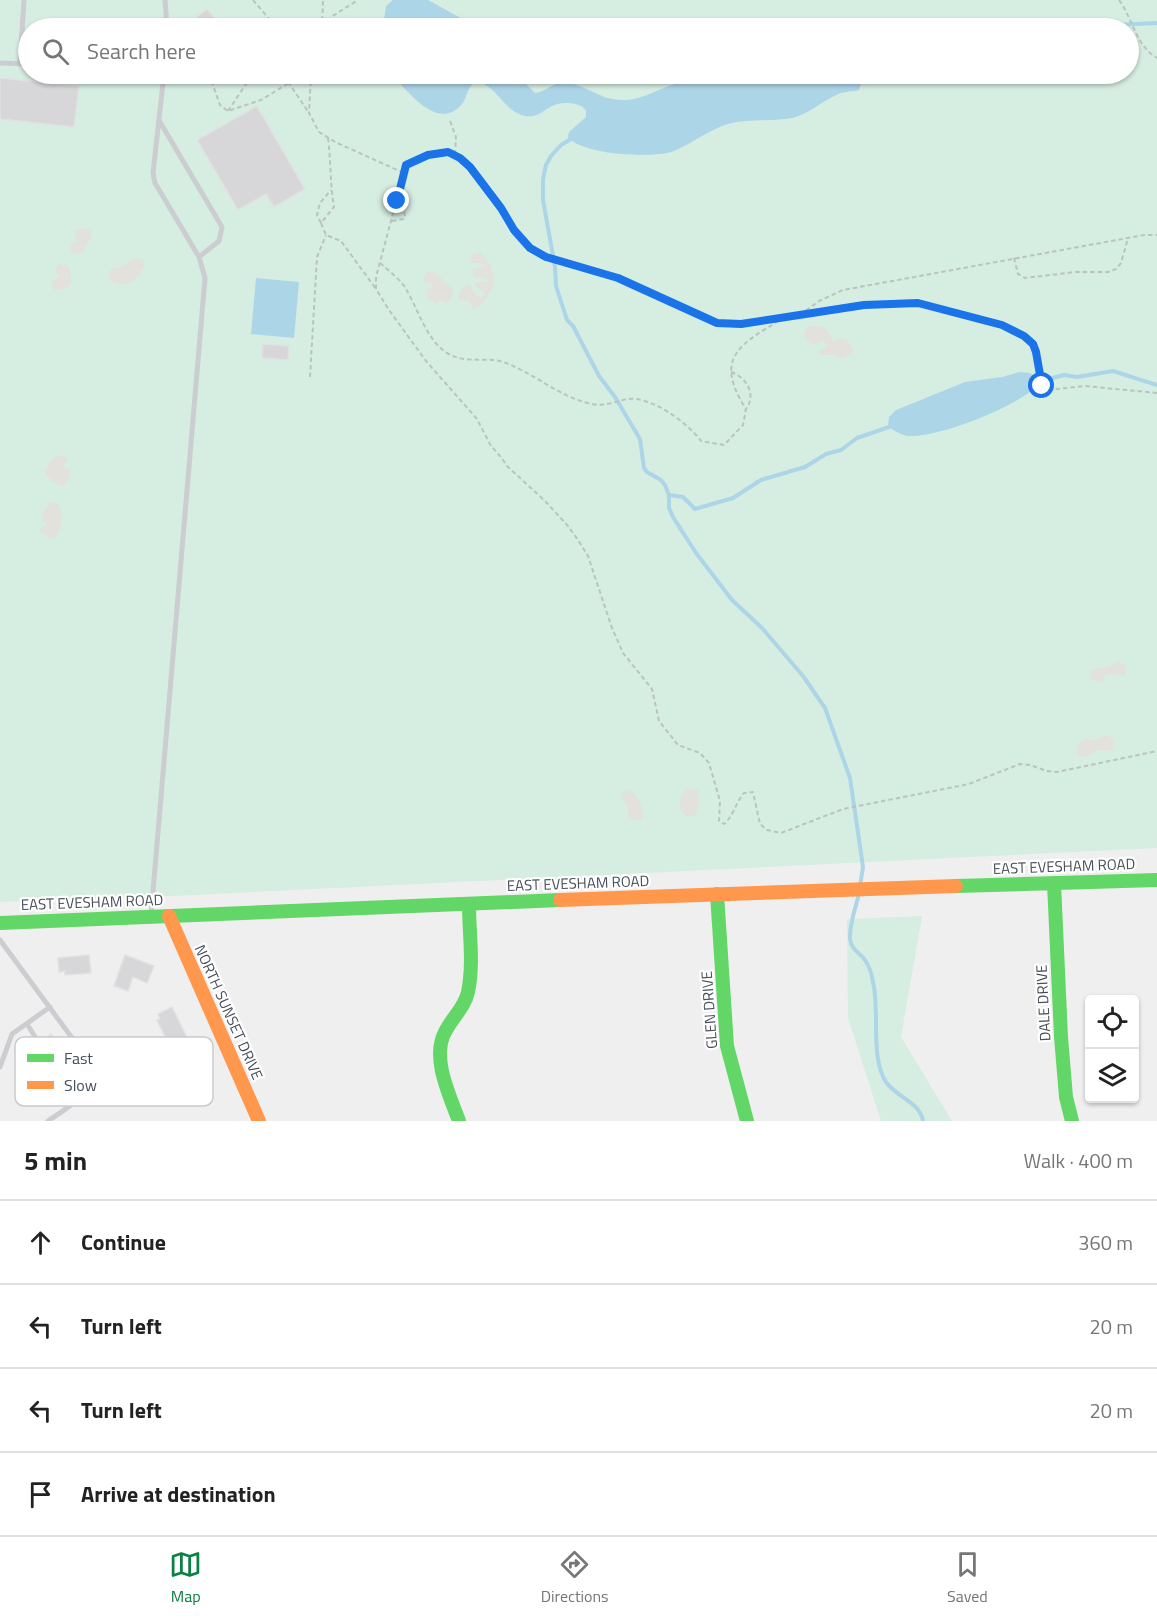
<!DOCTYPE html>
<html lang="en">
<head>
<meta charset="utf-8">
<style>
  body { margin:0; font-family:"Titillium Web",sans-serif; background:#f6f6f6; color:#222 }
  .controls { position:absolute; right:18px; bottom:18px; display:grid; overflow:hidden; border-radius:6px; box-shadow:0 2px 4px #0004 }
  .controls button { width:54px; height:54px; display:grid; place-items:center; padding:0; border:0; border-bottom:2px solid #e0e0e0; background:#fff; color:#222; font:30px sans-serif }
  .stop { position:absolute; width:18px; height:18px; margin:-14px; border:4px solid #1a73e8; border-radius:50%; background:#fff }
  .stop.end { background:#1a73e8; border-color:#fff; box-shadow:0 2px 6px #0008 }
  .list { margin:0; padding:0; list-style:none }
  h2 { display:flex; justify-content:space-between; align-items:center; height:78px; margin:0; padding:0 24px; font-size:26px }
  h2 small { font-size:20px; font-weight:400; color:#767676 }
  .list li { display:grid; grid-template-columns:39px 1fr auto; gap:18px; align-items:center; box-sizing:border-box; height:84px; padding:0 24px; border-top:2px solid #e0e0e0 }
  .list b { display:block; font-size:22px; white-space:nowrap }
  .list em { font-size:20px; font-style:normal; color:#767676 }
  .icon { flex:none; width:33px; height:33px; fill:none; stroke:currentColor; stroke-width:2; stroke-linecap:round; stroke-linejoin:round }
  .map { position:relative; flex:none; width:1157px; height:1121px; overflow:hidden }
  .search { position:absolute; background:#fff; box-shadow:0 2px 4px #0004; left:18px; right:18px; top:18px; height:66px; display:flex; align-items:center; gap:15px; box-sizing:border-box; padding:0 21px; border-radius:33px; color:#767676; font-size:22px }
  .sheet { height:414px; background:#fff }
  nav { display:flex; justify-content:space-around; align-items:center; box-sizing:border-box; height:84px; border-top:2px solid #e0e0e0; background:#fff; font-size:16px; color:#767676 }
  nav a { display:grid; justify-items:center; gap:3px }
  nav .on { color:#0b8043 }
  .map>svg:first-child { display:block }
  .green { fill:#d6ede1; fill-rule:evenodd }
  .sand { fill:#e3e1dc }
  .water { fill:#add5e8 }
  .lines { fill:none; stroke-linecap:round; stroke-linejoin:round }
  .stream { stroke:#add5e8; stroke-width:4 }
  .building { fill:#d7d7d9; stroke:#e1e1e2; stroke-width:1.5 }
  .path { stroke:#b9c4c1; stroke-width:2; stroke-dasharray:4.5 3; stroke-linecap:butt }
  .lane { stroke:#cbcdd0; stroke-width:5 }
  .fast { stroke:#63d668; stroke-width:14 }
  .slow { stroke:#ff974d; stroke-width:14 }
  .route { stroke:#1a73e8; stroke-width:8 }
  .labels { text-anchor:middle; dominant-baseline:central; stroke-width:4.5; stroke-linejoin:round; paint-order:stroke }
  .street-label { font-size:15px; fill:#484f5a; stroke:#fff }
  .key { fill:#fff; stroke:#c8cace; stroke-width:1.5 }
  .key-label { font-size:16px; fill:#484f5a }
</style>
</head>
<body>
<div class="map">
<svg width="1157" height="1121" viewBox="0 0 1157 1121">
  <rect width="100%" height="100%" fill="#f0efef"/>
  <!-- green -->
  <path class="green" d="M0,0H1157V848L152,897L0,902ZM28,28H1128V74H28Z
    M922,916L901,1037L952,1121H881L848,1018L847,919Z"/>
  <!-- sand -->
  <path class="sand" d="M82,228L90,230L92,235L83,252L75,254L71,252L70,243L77,241L74,233Z
    M480,252L490,264L495,283L483,303L475,309H472L470,301L459,300L458,296L463,287L470,284L476,295L482,297L485,295V293L475,285V282H487L486,278H475L473,276V269L481,268L484,266L482,263H472L471,260L472,255Z
    M135,258L143,260L145,262C144,278 120,294 109,277L110,271L114,268H119Z
    M59,264L68,266C73,282 75,290 55,290L51,286L52,282L59,276L55,269Z
    M428,271L435,273L453,289L454,292L448,304L441,300L437,304L428,299L426,290L431,288L433,283L424,282L423,279Z
    M812,326C823,326 831,330 833,341L840,338L847,340L853,350V354L842,359L833,355H821L818,352L827,346L826,343L822,341L814,345L805,339L804,334L807,327Z
    M61,455L68,460L63,465L65,468L70,469C71,476 69,481 63,486C56,485 47,478 45,471L51,460Z
    M49,503L58,504C63,516 63,526 56,538L52,539L41,533L40,528L47,525L41,517Z
    M1118,662L1124,664L1127,668L1125,676L1107,674L1101,681L1092,680L1089,677C1092,665 1100,670 1109,666C1112,665 1115,663 1118,662Z
    M1103,736H1109L1113,740C1115,757 1106,749 1096,750C1090,754 1086,759 1078,756L1077,744L1087,739L1093,741Z
    M695,789L698,790L699,804L696,814L691,817L686,816L680,809V797L685,791Z
    M625,791L632,792C640,798 643,808 643,818L640,820H631L628,816V805L621,797Z"/>
  <!-- water -->
  <path class="water" d="M393,0H428L468,22L475,28H379L384,19L386,6Z
    M392,74H516L535,93C546,92 553,82 564,82C581,83 596,96 612,99C639,104 653,90 678,83C693,79 708,80 723,74H861V84L859,90C853,92 847,91 841,93C824,99 810,114 792,118C771,122 749,118 728,124C708,130 693,143 674,151C653,159 582,155 568,137L569,132L586,117V111C583,106 580,105 575,104C548,98 544,119 526,116C504,113 497,84 476,82C466,87 468,98 461,105C438,132 406,90 392,74Z
    M256,278L299,282L294,338L251,334Z
    M1020,372L1030,373L1034,376L1037,386C1016,407 937,438 908,436C902,435 892,430 888,426L889,417L896,410L965,382L1002,377Z"/>
  <g class="lines">
    <!-- stream -->
    <path class="stream" d="M1049,28L1157,23
      M574,137L561,145L551,156L546,165L543,179V200L555,267L556,286L567,320L573,326L599,376L615,397L640,439L644,468L647,472L661,480L665,485L669,495V508L673,517L696,553L732,600L762,628L803,676L825,708L850,778L863,867L860,886
      M1033,383L1064,375L1077,377L1113,371L1157,385
      M670,495L683,497L695,509L733,498L761,480L805,467L826,454L841,450L857,438L892,426
      M859,893C856,908 849,924 850,939C852,951 859,952 865,960C869,966 872,975 873,982C880,1010 870,1059 886,1082C896,1097 920,1102 923,1121"/>
  </g>
  <!-- building -->
  <path class="building" d="M207,9L223,28H183Z
    M0,78L79,86L74,127L0,119Z
    M257,106L305,189L274,207L266,194L238,210L197,140Z
    M263,344L289,346L288,360L262,358Z
    M89,955L91,973L65,975V971L59,972L58,958Z
    M125,955L154,966L147,983L133,977L128,991L114,986Z
    M172,1007L193,1050L203,1078L185,1085L169,1043H168L157,1020L160,1019L158,1014Z
    M51,1034L59,1046L50,1052L44,1051L41,1054L42,1058L39,1060L55,1085L40,1095L15,1059L35,1045L39,1048L42,1047L43,1040Z"/>
  <g class="lines">
    <!-- path -->
    <path class="path" d="M253,0L277,28
      M1119,0C1133,19 1136,46 1157,58
      M322,28L323,0
      M324,28L331,17L358,0
      M209,74L220,105L228,111L261,100L289,83
      M219,74C237,82 270,78 289,74
      M288,74L289,83L309,113
      M311,74L309,113L319,132L335,142L404,173
      M228,111L250,78
      M450,121L456,137L455,156
      M328,138C331,161 330,184 334,207L321,223L326,235L341,241L376,289
      M392,221L404,219L405,215L402,205L397,201
      M321,223L317,215L320,203L331,190
      M1014,258L1018,274L1025,278L1075,272H1108L1116,269L1121,263L1128,238
      M380,263C389,271 400,279 406,289C418,309 425,336 444,351C464,366 487,355 506,363C535,374 561,398 592,404C606,407 615,401 628,399C651,396 688,423 701,441L724,445L743,425L746,409C713,358 740,344 782,319
      M800,315L819,301L843,290L1144,235H1157
      M731,372C746,377 757,394 746,409
      M310,377L317,257L326,235
      M1157,393L1085,386L1057,389L1042,386L1036,352L1033,344L1024,336L1002,325L918,303L864,305L741,324L717,323L618,278L545,257L530,247L514,230L500,208L470,167L460,158L448,152L428,155L406,165L376,277V289L389,310L426,361L477,419L491,446L501,457L507,466L545,501L568,526L578,540L588,556L612,628L623,653L652,689L659,721L678,745L700,753L709,763L720,801L719,821L724,824C733,817 736,802 744,793L753,792L760,824L767,830L781,833L843,809L969,784L1020,764L1030,765L1047,771L1057,772L1157,751"/>
    <!-- lane -->
    <path class="lane" d="M165,0L167,28
      M0,63L28,64
      M20,64L24,0
      M160,122L222,227L219,241L199,257
      M151,915L205,278L199,257L155,183L153,173L164,74
      M0,940L89,1061C94,1094 73,1104 48,1121
      M27,1024L39,1043
      M46,1055L78,1100
      M0,1067L12,1034L50,1007"/>
    <!-- fast -->
    <path class="fast" d="M1054,883L1061,1037L1066,1097L1072,1121
      M956,886L1157,880
      M717,894L727,1046L747,1121
      M0,923L560,900
      M459,1121C450,1096 431,1058 445,1032C452,1018 465,1007 468,992C474,964 469,933 469,904"/>
    <!-- slow -->
    <path class="slow" d="M560,900L956,886
      M169,916L259,1121"/>
  </g>
  <g class="lines">
    <!-- route -->
    <path class="route" d="M397,201L406,165L428,155L448,152L460,158L470,167L501,208L514,230L530,248L546,257L618,278L717,323L741,324L864,305L918,303L1002,325L1024,336L1033,344L1036,352L1042,386"/>
  </g>
  <g class="labels">
    <!-- street labels -->
    <g class="street-label">
      <text transform="translate(1064 866) rotate(-2)">EAST EVESHAM ROAD</text>
      <text transform="translate(578 883) rotate(-2)">EAST EVESHAM ROAD</text>
      <text transform="translate(92 902) rotate(-2)">EAST EVESHAM ROAD</text>
      <text transform="translate(1043 1003) rotate(-93)">DALE DRIVE</text>
      <text transform="translate(709 1010) rotate(-94)">GLEN DRIVE</text>
      <text transform="translate(229 1012) rotate(66)">NORTH SUNSET DRIVE</text>
    </g>
  </g>
  <!-- legend -->
  <rect x="15" y="1037" width="198" height="69" rx="9" class="key"/>
  <rect x="27" y="1054" width="27" height="8" fill="#63d668"/>
  <rect x="27" y="1081" width="27" height="8" fill="#ff974d"/>
  <g class="key-label">
    <text x="64" y="1064">Fast</text>
    <text x="64" y="1091">Slow</text>
  </g>
</svg>
<div class="controls">
<button><svg class="icon" aria-label="locate" viewBox="0 0 24 24"><circle cx="12" cy="12" r="6"/><path d="M12 2v4M12 18v4M2 12h4M18 12h4"/></svg></button>
<button><svg class="icon" aria-label="layers" viewBox="0 0 24 24"><path d="M12 4l9 5-9 5-9-5zM3 14l9 5 9-5"/></svg></button>
</div>
<div class="stop" style="left:1042px;top:386px"></div>
<div class="stop end" style="left:397px;top:201px"></div>
<div class="search"><svg class="icon" aria-label="search" viewBox="0 0 24 24"><circle cx="10" cy="10" r="6"/><path d="M15 15l6 6"/></svg>Search here</div>
</div>
<section class="sheet">
<h2>5 min<small>Walk · 400 m</small></h2>
<ul class="list">
<li><svg class="icon" aria-label="ahead" viewBox="0 0 24 24"><path d="M12 20V5M6 11l6-6 6 6"/></svg><div><b>Continue</b></div><em>360 m</em></li>
<li><svg class="icon" aria-label="left" viewBox="0 0 24 24"><path d="M17 20v-9H6M10 6l-5 5 5 5"/></svg><div><b>Turn left</b></div><em>20 m</em></li>
<li><svg class="icon" aria-label="left" viewBox="0 0 24 24"><path d="M17 20v-9H6M10 6l-5 5 5 5"/></svg><div><b>Turn left</b></div><em>20 m</em></li>
<li><svg class="icon" aria-label="arrive" viewBox="0 0 24 24"><path d="M6 21V4h12l-3 4 3 4H6"/></svg><div><b>Arrive at destination</b></div></li>
</ul>
</section>
<nav>
<a class="on"><svg class="icon" aria-label="map" viewBox="0 0 24 24"><path d="M3 6l6-2 6 2 6-2v14l-6 2-6-2-6 2zM9 4v14M15 6v14"/></svg>Map</a>
<a><svg class="icon" aria-label="directions" viewBox="0 0 24 24"><path d="M12 3l9 9-9 9-9-9zM9 14v-3h6M13 9l2 2-2 2"/></svg>Directions</a>
<a><svg class="icon" aria-label="saved" viewBox="0 0 24 24"><path d="M7 4h10v16l-5-4-5 4z"/></svg>Saved</a>
</nav>
</body>
</html>
